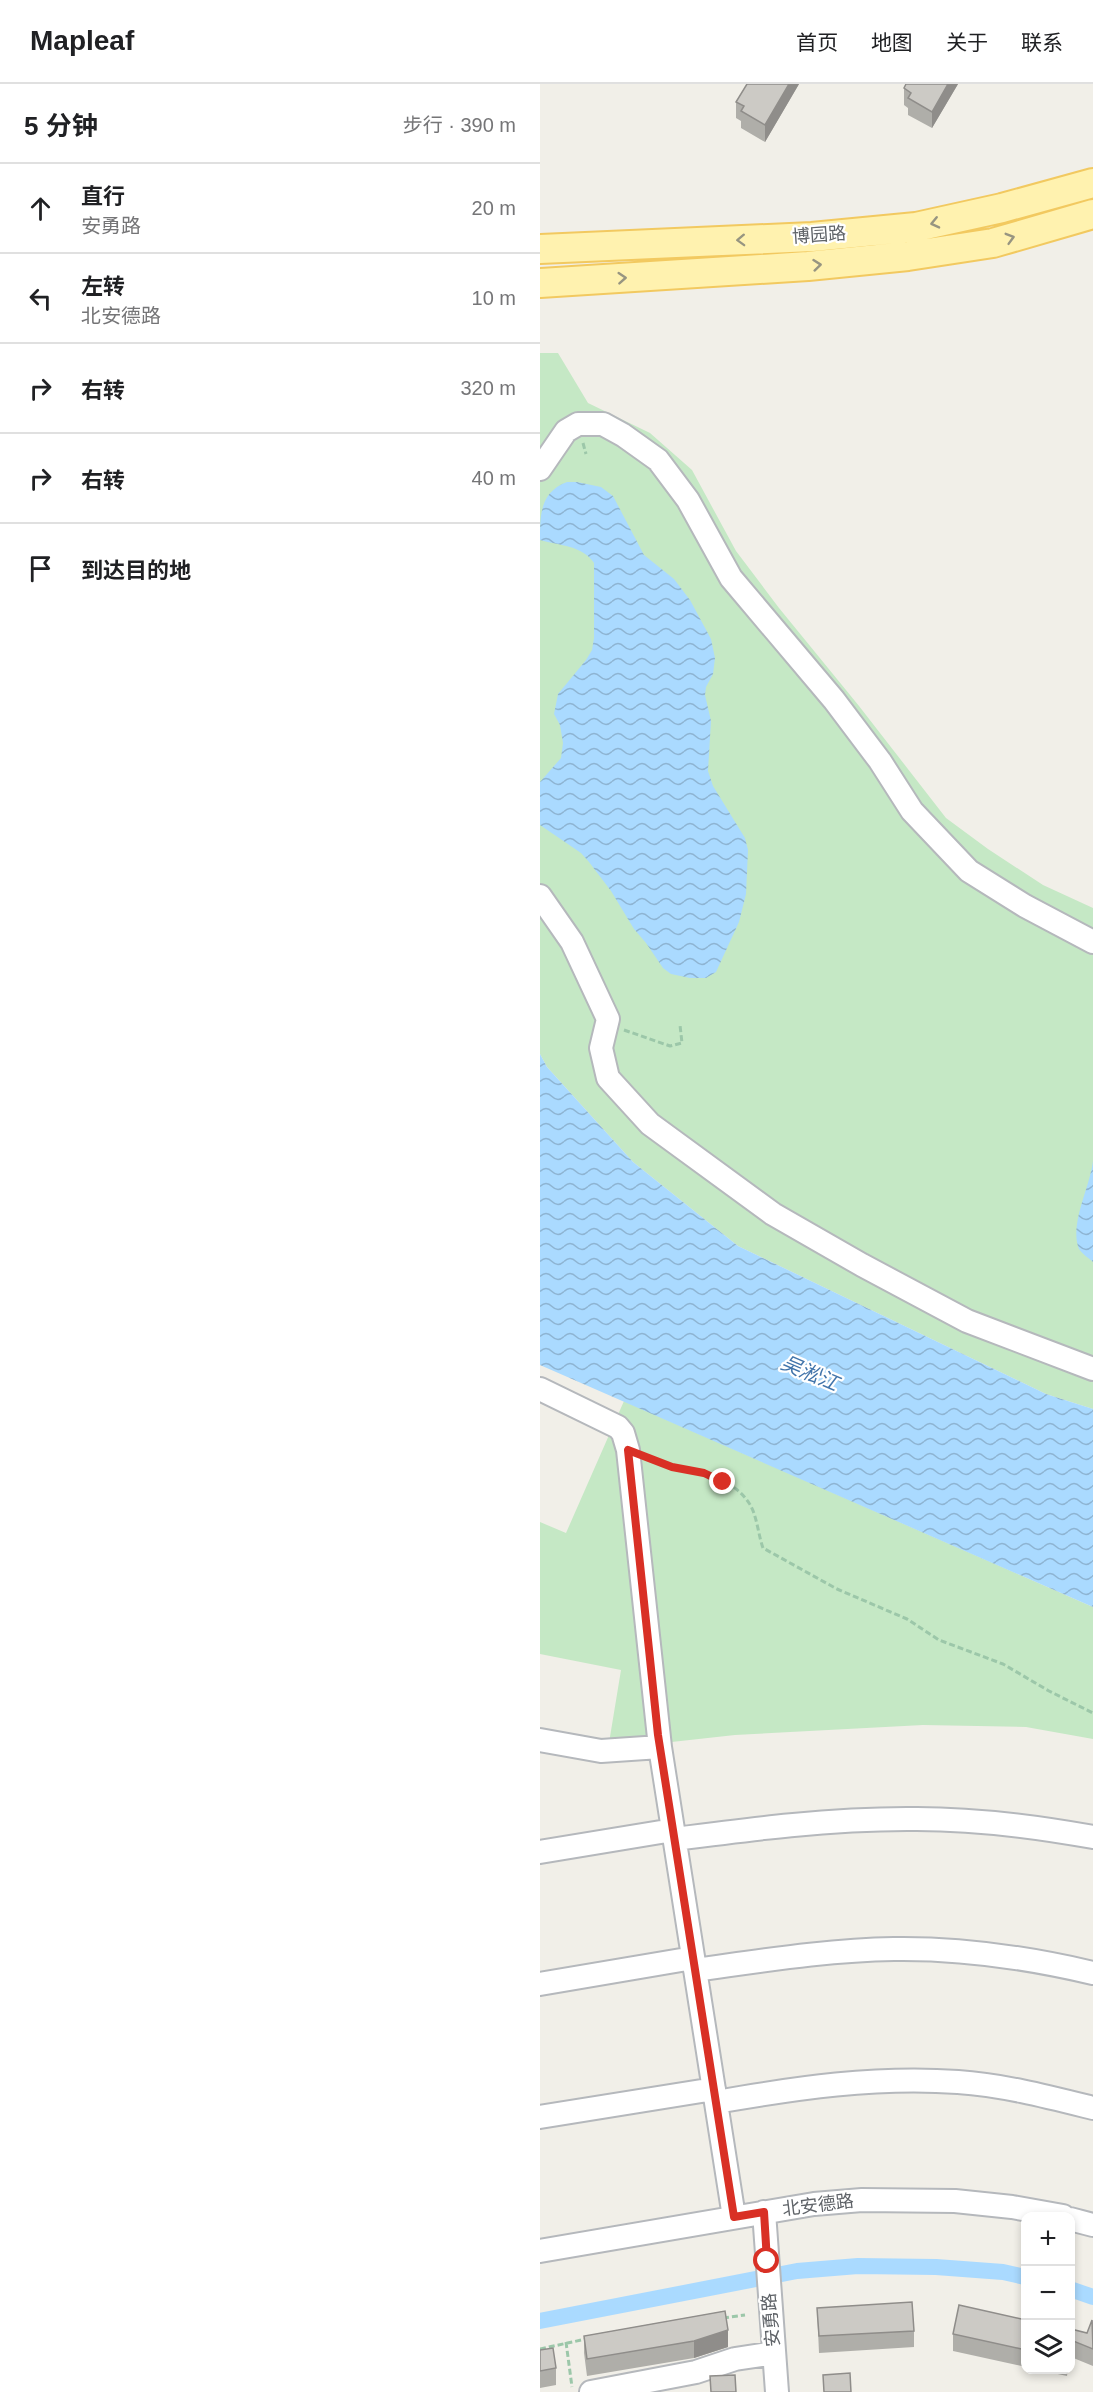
<!DOCTYPE html>
<html lang="zh">
<head>
<meta charset="utf-8">
<style>
  body { margin:0; font-family:Arial,"Noto Sans SC",sans-serif; background:#f2f2f2; color:#202124 }
  .controls { position:absolute; right:18px; bottom:18px; display:grid; overflow:hidden; border-radius:12px; box-shadow:0 3px 9px #0003 }
  .controls button { width:54px; height:54px; display:grid; place-items:center; padding:0; border:0; border-bottom:2px solid #e0e0e0; background:#fff; color:#202124; font:30px sans-serif }
  .stop { position:absolute; width:18px; height:18px; margin:-14px; border:4px solid #d93025; border-radius:50%; background:#fff }
  .stop.end { background:#d93025; border-color:#fff; box-shadow:0 2px 6px #0008 }
  .list { margin:0; padding:0; list-style:none }
  h2 { display:flex; justify-content:space-between; align-items:center; height:78px; margin:0; padding:0 24px; font-size:26px }
  h2 small { font-size:20px; font-weight:400; color:#757577 }
  .list li { display:grid; grid-template-columns:39px 1fr auto; gap:18px; align-items:center; box-sizing:border-box; height:90px; padding:0 24px; border-top:2px solid #e0e0e0 }
  .list b { display:block; font-size:22px; white-space:nowrap }
  .list p { margin:0; font-size:20px; white-space:nowrap; color:#757577 }
  .list em { font-size:20px; font-style:normal; color:#757577 }
  .icon { flex:none; width:33px; height:33px; fill:none; stroke:currentColor; stroke-width:2; stroke-linecap:round; stroke-linejoin:round }
  .map { position:relative; flex:none; width:553px; height:2308px; overflow:hidden }
  header { display:flex; align-items:center; gap:36px; box-sizing:border-box; height:84px; padding:0 30px; background:#fff; border-bottom:2px solid #e0e0e0 }
  header strong { font-size:28px }
  nav { display:flex; gap:33px; margin-inline-start:auto; font-size:21px }
  main { display:flex }
  aside { flex:1; background:#fff }
  .map>svg:first-child { display:block }
  .green { fill:#c5e8c5 }
  .water { fill:url(#water-waves) }
  .lines { fill:none; stroke-linecap:round; stroke-linejoin:round }
  .canal { stroke:#aadaff; stroke-width:16 }
  .minor-casing { stroke:#b5b8bc; stroke-width:26 }
  .major-casing { stroke:#f2c960; stroke-width:32 }
  .path { stroke:#9cc7a9; stroke-width:3; stroke-dasharray:6 3; stroke-linecap:butt }
  .minor { stroke:#fff; stroke-width:22 }
  .major { stroke:#fff2af; stroke-width:28 }
  .wall { fill:#afaea9 }
  .shaded-wall { fill:#8f8d8a }
  .building { fill:#cccac5; stroke:#8f8d8a; stroke-width:1.5 }
  .oneway { stroke:#979581 }
  .route { stroke:#d93025; stroke-width:8 }
  .labels { text-anchor:middle; dominant-baseline:central; stroke-width:4.5; stroke-linejoin:round; paint-order:stroke }
  .street-label { font-size:18px; fill:#5f6368; stroke:#fff }
  .water-label { font-size:20px; font-style:italic; fill:#4174aa; stroke:#fff }
</style>
</head>
<body>
<header>
<strong>Mapleaf</strong>
<nav><a>首页</a><a>地图</a><a>关于</a><a>联系</a></nav>
</header>
<main>
<aside>
<h2>5 分钟<small>步行 · 390 m</small></h2>
<ul class="list">
<li><svg class="icon" aria-label="ahead" viewBox="0 0 24 24"><path d="M12 20V5M6 11l6-6 6 6"/></svg><div><b>直行</b><p>安勇路</p></div><em>20 m</em></li>
<li><svg class="icon" aria-label="left" viewBox="0 0 24 24"><path d="M17 20v-9H6M10 6l-5 5 5 5"/></svg><div><b>左转</b><p>北安德路</p></div><em>10 m</em></li>
<li><svg class="icon" aria-label="right" viewBox="0 0 24 24"><path d="M7 20v-9h11M14 6l5 5-5 5"/></svg><div><b>右转</b></div><em>320 m</em></li>
<li><svg class="icon" aria-label="right" viewBox="0 0 24 24"><path d="M7 20v-9h11M14 6l5 5-5 5"/></svg><div><b>右转</b></div><em>40 m</em></li>
<li><svg class="icon" aria-label="arrive" viewBox="0 0 24 24"><path d="M6 21V4h12l-3 4 3 4H6"/></svg><div><b>到达目的地</b></div></li>
</ul>
</aside>
<div class="map">
<svg width="553" height="2308" viewBox="0 0 553 2308">
  <defs>
    <pattern id="water-waves" width="16" height="10" patternUnits="userSpaceOnUse" patternTransform="scale(1.5)"><rect width="16" height="10" fill="#aadaff"/><path d="M0 5q4-4 8 0t8 0" fill="none" stroke="#8eb4d2"/></pattern>
  </defs>
  <rect width="100%" height="100%" fill="#f1efe8"/>
  <!-- green -->
  <path class="green" d="M0,269H18L48,319L110,349L152,386L196,467L239,524L319,622L406,734L448,765L503,801L553,824V1325L506,1310L198,1162L93,1078L7,983L0,970Z
    M84,1317L553,1523V1655L486,1643L383,1641L195,1651L68,1665L81,1586L0,1570V1438L26,1449Z"/>
  <!-- water -->
  <path class="water" d="M27,398H37L61,403L73,412L104,471L134,495L150,516L171,555L175,574L173,590L166,603L165,611L171,637L168,687L173,702L205,754L208,766L206,810L199,838L176,888L166,894H150L131,890L123,884L106,859L94,845L71,807L49,778L41,769L0,741V698L21,674L23,659L20,641L14,630L18,610L46,576L52,566L54,554V479C42,461 20,462 0,456C0,431 0,408 27,398Z
    M0,970L7,983L93,1078L198,1162L506,1310L553,1325V1523L0,1281Z
    M553,1077V1178C549,1174 542,1170 539,1165C529,1141 550,1103 553,1077Z"/>
  <g class="lines">
    <!-- canal -->
    <path class="canal" d="M530,2205L553,2213
      M0,2237L257,2187L318,2182L396,2183L463,2188L485,2193"/>
    <!-- minor casing -->
    <g class="minor-casing">
      <path id="minor" d="M0,385L26,347L38,340H63L83,351L118,376L148,416L191,494L294,616L340,677L372,727L429,787L485,822L553,858
        M0,812L32,858L68,935L61,964L68,994L110,1040L233,1130L322,1181L427,1237L553,1285
        M0,1305L78,1343L83,1349L88,1366L120,1663
        M0,1656L61,1667L120,1663L194,2133
        M135,1755C212,1745 289,1735 367,1735C429,1734 492,1742 553,1753
        M0,1768L133,1746
        M155,1886C221,1877 287,1866 354,1865C420,1864 489,1874 553,1889
        M0,1900L153,1874
        M176,2018C256,2004 336,1992 418,1998C463,2001 509,2013 553,2024
        M0,2033L174,2005
        M224,2128L237,2308
        M530,2135L553,2141
        M0,2167L274,2120L322,2116L415,2117L472,2123L523,2132
        M51,2308L156,2288L195,2275L234,2269"/>
    </g>
    <!-- major casing -->
    <g class="major-casing">
      <path id="major" d="M0,165L272,153L376,143L462,124L553,99
        M0,199L268,182L368,172L453,159L553,130"/>
    </g>
    <!-- path -->
    <path class="path" d="M43,359L46,370
      M84,946L130,962L142,959L140,941
      M109,1375C141,1386 188,1387 209,1419C217,1431 218,1450 223,1464L297,1505L367,1535L399,1556L463,1580L509,1607L553,1629
      M183,2234L205,2231
      M26,2258L32,2303
      M0,2265L46,2255"/>
    <!-- minor -->
    <use href="#minor" class="minor"/>
    <!-- major -->
    <use href="#major" class="major"/>
  </g>
  <!-- wall -->
  <path class="wall" d="M207,0H259L225,58L201,44V37L196,34V18Z
    M366,0H418L392,44L368,31V24L364,21V4Z
    M277,2224L374,2247V2263L279,2269Z
    M185,2227L188,2263L154,2274L47,2292L44,2269V2252Z
    M486,2236V2283L413,2267V2250Z
    M553,2236V2282L531,2273V2276V2245L547,2249Z
    M0,2266L16,2284V2301L0,2304Z
    M499,2286H528L527,2292Z"/>
  <!-- shaded-wall -->
  <path class="shaded-wall" d="M249,0H259L225,58V41Z
    M408,0H418L392,44V28Z
    M188,2246V2263L154,2274V2257Z"/>
  <!-- building -->
  <path class="building" d="M207,0H249L225,41L201,27L204,22L196,18Z
    M366,0H408L392,28L368,14L371,9L364,4Z
    M372,2218L374,2247L279,2252L277,2224Z
    M419,2221L486,2236V2266L413,2250Z
    M185,2227L188,2246L154,2257L47,2275L44,2252Z
    M552,2236L553,2265L531,2256V2260V2245L547,2249Z
    M13,2264L16,2284L0,2287V2266Z
    M310,2289L311,2308H284L283,2291Z
    M195,2291L196,2308H171L170,2292Z"/>
  <!-- one-way arrows -->
  <defs><path id="oneway-chevron" d="M-2-3.5L2.5 0L-2 3.5" fill="none" stroke-width="1.6" stroke-linecap="round" stroke-linejoin="round" transform="scale(1.5)"/></defs>
  <g class="oneway">
    <use href="#oneway-chevron" transform="translate(395 139) rotate(167)"/>
    <use href="#oneway-chevron" transform="translate(470 154) rotate(-16)"/>
    <use href="#oneway-chevron" transform="translate(201 156) rotate(178)"/>
    <use href="#oneway-chevron" transform="translate(277 181) rotate(-6)"/>
    <use href="#oneway-chevron" transform="translate(82 194) rotate(-4)"/>
  </g>
  <g class="lines">
    <!-- route -->
    <path class="route" d="M183,1398L164,1389L132,1383L88,1366L118,1651L194,2133L224,2128L227,2177"/>
  </g>
  <g class="labels">
    <!-- street labels -->
    <g class="street-label">
      <text transform="translate(279 151) rotate(-4)">博园路</text>
      <text transform="translate(278 2121) rotate(-7)">北安德路</text>
      <text transform="translate(231 2236) rotate(-95)">安勇路</text>
    </g>
    <!-- water labels -->
    <g class="water-label">
      <text transform="translate(270 1289) rotate(23)">吴淞江</text>
    </g>
  </g>
</svg>
<div class="controls">
<button>+</button>
<button>−</button>
<button><svg class="icon" aria-label="layers" viewBox="0 0 24 24"><path d="M12 4l9 5-9 5-9-5zM3 14l9 5 9-5"/></svg></button>
</div>
<div class="stop" style="left:227px;top:2177px"></div>
<div class="stop end" style="left:183px;top:1398px"></div>
</div>
</main>
</body>
</html>
